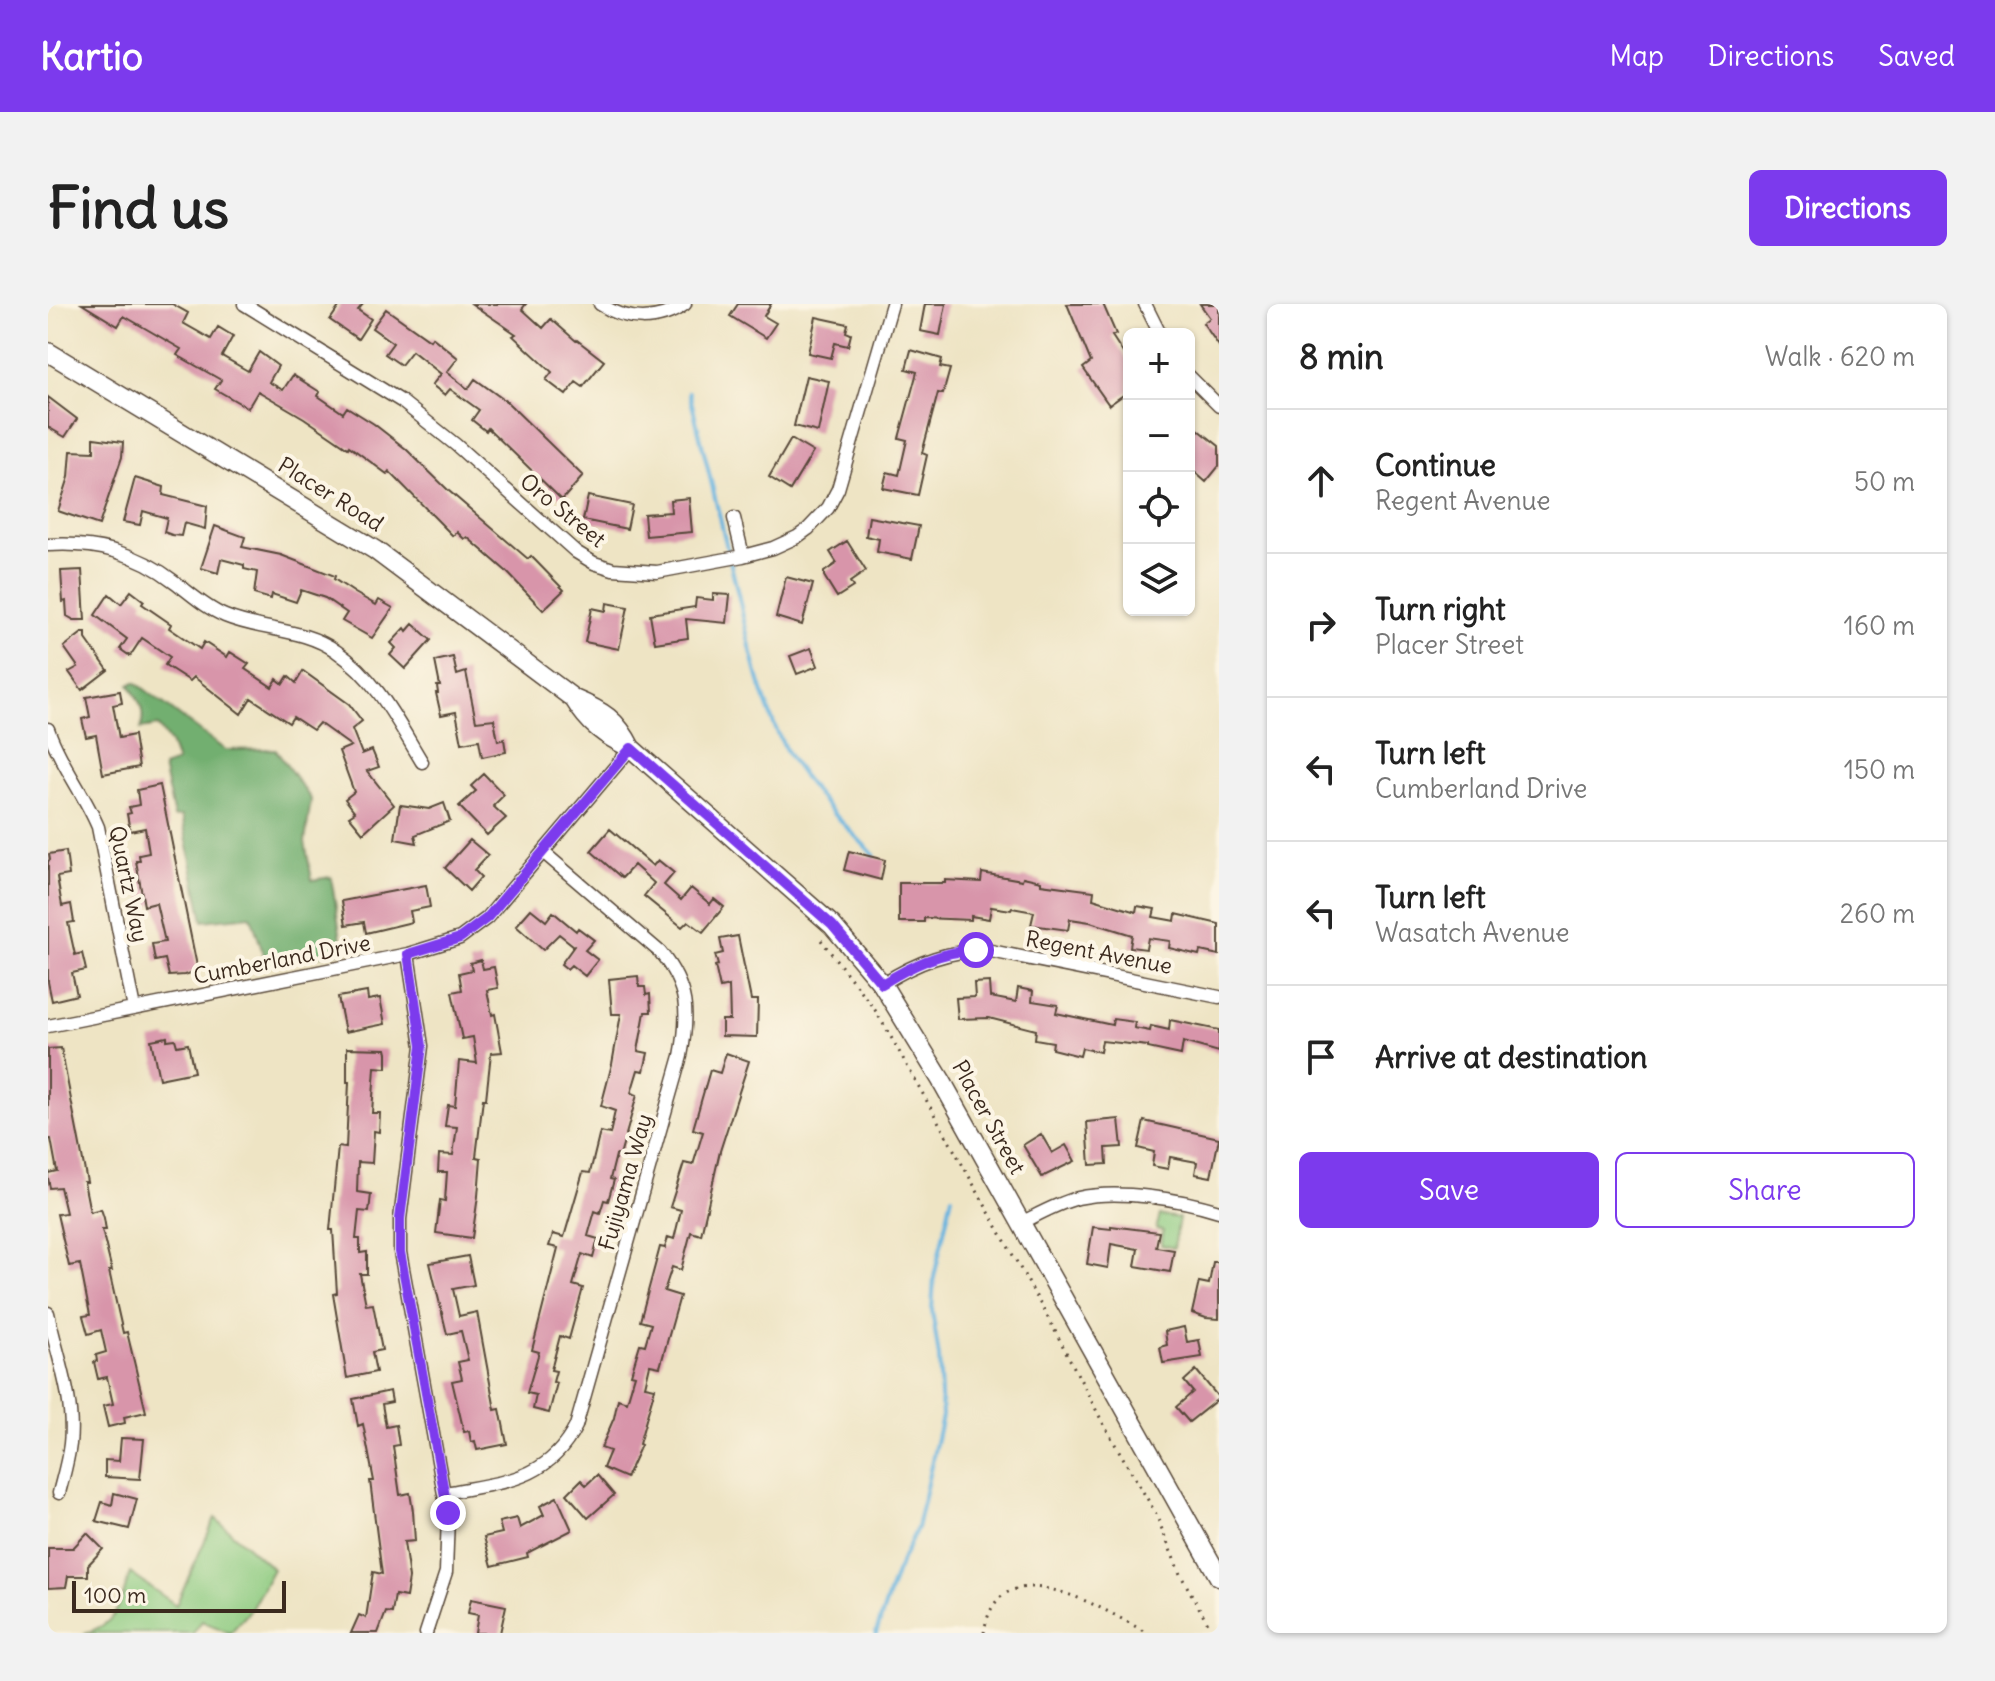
<!DOCTYPE html>
<html lang="en">
<head>
<meta charset="utf-8">
<style>
  body { margin:0; font-family:Delius,sans-serif; background:#f2f2f2; color:#222 }
  .controls { position:absolute; right:24px; top:24px; display:grid; overflow:hidden; border-radius:12px; box-shadow:0 2px 6px #0004 }
  .controls button { width:72px; height:72px; display:grid; place-items:center; padding:0; border:0; border-bottom:2px solid #e0e0e0; background:#fff; color:#222; font:40px sans-serif }
  .scale { position:absolute; left:24px; bottom:20px; width:214px; box-sizing:border-box; padding-left:8px; border:4px solid #3b2a1e; border-top:0; font-size:22px; line-height:28px; white-space:nowrap; color:#3b2a1e; -webkit-text-stroke:6px #fcf5e5; paint-order:stroke }
  .stop { position:absolute; width:24px; height:24px; margin:-18px; border:6px solid #7c3aed; border-radius:50%; background:#fff }
  .stop.end { background:#7c3aed; border-color:#fff; box-shadow:0 2px 8px #0008 }
  .list { margin:0; padding:0; list-style:none }
  h2 { display:flex; justify-content:space-between; align-items:center; height:104px; margin:0; padding:0 32px; font-size:34px }
  h2 small { font-size:26px; font-weight:400; color:#767676 }
  .list li { display:grid; grid-template-columns:52px 1fr auto; gap:24px; align-items:center; box-sizing:border-box; height:144px; padding:0 32px; border-top:2px solid #e0e0e0 }
  .list b { display:block; font-size:30px; white-space:nowrap }
  .list p { margin:0; font-size:26px; white-space:nowrap; color:#767676 }
  .list em { font-size:26px; font-style:normal; color:#767676 }
  .actions { display:flex; gap:16px; padding:24px 32px }
  .actions a { flex:1; padding:18px 0; border:2px solid #7c3aed; border-radius:12px; text-align:center; font-size:28px; color:#7c3aed }
  .actions .main { background:#7c3aed; color:#fff }
  .icon { flex:none; width:44px; height:44px; fill:none; stroke:currentColor; stroke-width:2; stroke-linecap:round; stroke-linejoin:round }
  .map { position:relative; flex:none; width:1171px; height:1329px; overflow:hidden; border-radius:12px }
  header { display:flex; align-items:center; gap:48px; box-sizing:border-box; height:112px; padding:0 40px; background:#7c3aed; color:#fff }
  header strong { font-size:38px }
  nav { display:flex; gap:44px; margin-inline-start:auto; font-size:28px }
  .intro { display:flex; align-items:center; justify-content:space-between; box-sizing:border-box; height:192px; padding:0 48px }
  h1 { margin:0; font-size:56px }
  .button { padding:20px 36px; border-radius:12px; background:#7c3aed; color:#fff; font-size:28px; font-weight:700 }
  main { display:flex; gap:48px; padding:0 48px }
  aside { flex:1; background:#fff; border-radius:12px; box-shadow:0 2px 6px #0004 }
  .map>svg:first-child { display:block }
  .green { fill:#8ecb81; stroke:#647a50; stroke-width:2 }
  .forest { fill:#72af6f; stroke:#566c46; stroke-width:2 }
  .lines { fill:none; stroke-linecap:round; stroke-linejoin:round }
  .stream { stroke:#65b3df; stroke-width:4 }
  .building { fill:#d895aa }
  .street-casing { stroke:#564637; stroke-width:15 }
  .secondary-casing { stroke:#564637; stroke-width:21 }
  .path { stroke:#564637; stroke-width:3; stroke-dasharray:2 6; stroke-linecap:butt }
  .street { stroke:#fff; stroke-width:12 }
  .secondary { stroke:#fff; stroke-width:18 }
  .route { stroke:#7c3aed; stroke-width:10 }
  .labels { text-anchor:middle; dominant-baseline:central; stroke-width:8; stroke-linejoin:round; paint-order:stroke }
  .street-label { font-size:22px; fill:#3b2a1e; stroke:#fcf5e5 }
</style>
</head>
<body>
<header>
<strong>Kartio</strong>
<nav><a>Map</a><a>Directions</a><a>Saved</a></nav>
</header>
<div class="intro"><h1>Find us</h1><a class="button">Directions</a></div>
<main>
<div class="map">
<svg width="1171" height="1329" viewBox="0 0 1171 1329">
  <rect width="100%" height="100%" fill="#fcf5e5"/>
  <filter id="ink" filterUnits="userSpaceOnUse"><feTurbulence type="fractalNoise" baseFrequency=".0125" numOctaves="2"/><feDisplacementMap in="SourceGraphic" scale="16" xChannelSelector="R" yChannelSelector="G"/><feConvolveMatrix kernelMatrix="1 2 1 2 8 2 1 2 1" color-interpolation-filters="sRGB"/></filter>
  <filter id="wash" filterUnits="userSpaceOnUse"><feTurbulence type="fractalNoise" baseFrequency=".006" numOctaves="4" result="noise"/><feDisplacementMap in="SourceGraphic" scale="32" xChannelSelector="R" yChannelSelector="G"/><feGaussianBlur stdDeviation="1.8" result="paint"/><feColorMatrix in="noise" values="0 0 0 0 0 0 0 0 0 0 0 0 0 0 0 0 0 1.4 0 .05"/><feComposite in="paint" operator="in"/></filter>
  <g filter="url(#wash)">
    <rect width="100%" height="100%" fill="#eee4c4"/>
    <!-- green -->
    <path class="green" d="M1112,911L1131,914L1126,944L1113,941L1115,927L1108,925Z
      M167,1214L225,1265L202,1307L182,1329L154,1317L145,1329H36C70,1321 73,1298 82,1269L128,1301Z"/>
    <!-- forest -->
    <path class="forest" d="M87,378L177,446L227,445L263,495L257,538L264,576L283,573L295,647L219,661L203,612L155,617L134,512L126,513L115,463L129,458L122,439L110,422L93,425C98,407 91,395 81,381Z"/>
    <g class="lines">
      <!-- stream -->
      <path class="stream" d="M641,88C658,155 674,223 690,290C702,343 713,400 739,448C761,486 795,520 826,551
        M828,1329L848,1269L869,1224L894,1112L891,1053L884,1006L886,973L904,892"/>
    </g>
    <g id="blocks">
      <!-- building -->
      <path class="building" d="M34,0H124L140,9L135,19L163,35L170,23L185,32L174,52L200,67L211,48L230,62L221,78L235,86L245,71L272,88L270,92L295,109L299,103L326,120L358,145L401,187L480,255L483,252L516,286L495,306L458,267L419,233L416,235L409,228L405,232L341,167L339,170L301,142L300,144L256,114L210,87L200,104L167,85L173,76L129,51L133,45L76,12L70,22Z
        M293,0H315L310,6L323,15L310,35L282,16Z
        M424,0H478L474,5L495,24L503,15L528,37L529,36L556,57L535,83L528,78L518,91L498,76L504,68L465,32L468,30Z
        M690,0H723L716,12L728,19L718,34L682,12Z
        M877,0H898L892,31L872,27Z
        M1019,0H1055L1068,30L1064,32L1081,58V87L1061,101L1035,64L1043,58Z
        M1152,0H1171V42L1155,19L1162,14Z
        M338,5L382,36L384,33L410,54L399,68L420,85L427,75L459,98L535,172L514,196L440,124L438,127L424,116L431,106L402,85L397,91L384,81L393,70L364,47L353,61L337,50L345,39L324,24Z
        M768,13L800,20L798,28L803,30L800,42L787,39L783,54L760,49Z
        M863,46L894,55L892,63L902,65L895,90L890,89L874,149L879,151L870,191L835,184L839,168L851,171L859,136L851,134L869,68L858,65Z
        M758,72L781,77L770,128L746,122Z
        M0,93L29,115L17,133L0,123Z
        M1141,118L1171,142V162L1158,178L1141,163Z
        M46,134L75,138L74,153L51,221L10,207L21,173L23,147L46,148Z
        M743,135L765,148L742,186L721,173Z
        M87,174L116,183L115,191L159,202L157,225L136,219L133,232L124,231L116,228L119,214L95,207L92,221L75,218Z
        M540,192L584,201L579,225L535,216Z
        M641,194L644,228L598,232L596,210L623,208L622,196Z
        M821,213L871,222L864,255L829,248L831,235L818,232Z
        M167,222L197,233L194,243L233,251L287,272L286,275L307,289L328,301L331,296L345,304L324,334L294,317L299,309L277,294L253,286L248,298L224,290L223,295L206,290L209,268L196,265V261L173,255L170,269L153,264Z
        M799,237L818,267L802,278L805,283L789,293L776,272V268L789,259L782,248Z
        M34,266L37,316H26L19,312L18,297L15,298L13,267Z
        M738,273L765,280L754,321L728,313Z
        M83,287L96,297L94,300L123,320L121,324L152,345L156,338L179,353L182,348L201,360L197,365L224,383L229,375L235,380L240,372L248,379L255,367L301,400L314,417L304,425L314,450L324,446L331,463L319,467L346,501L315,529L301,512L307,508L297,495L306,488L291,447L303,442L271,419L265,426L245,413L241,419L203,394L193,410L146,373L142,377L117,361L122,353L94,334L82,352L72,345L79,335L47,311L61,290L73,300Z
        M665,290L682,291L679,319L638,315L640,334L607,339L602,310L647,303L648,294L665,296Z
        M559,299L580,303L571,345L537,338L544,304L558,307Z
        M365,320L383,336L357,365L342,351L348,344L343,339L357,324L359,327Z
        M34,329H38V335L60,366L34,386L21,368L30,363L16,343Z
        M763,344L770,362L749,370L742,352Z
        M405,353L409,371L418,368L428,417L446,415L450,437L456,435L458,448L434,453L431,436L414,439L408,408L393,411L388,389H390L389,382H392L387,357Z
        M72,387L74,399L65,401L71,434L86,431L91,463L55,470L48,431L38,433L34,415L42,413L38,393Z
        M436,470L456,491L445,502L458,514L439,531L411,502L428,487L423,482Z
        M112,481L150,667L136,671L121,672L117,655L107,657L104,640L117,638L108,599L96,602L88,557H92L91,551L101,549L97,524L82,527L79,510L83,509L81,503L91,501L89,486Z
        M396,499L402,517L367,531L369,539L347,535L352,501L381,505Z
        M562,525L605,562L610,556L626,569L616,581L633,596L643,584L662,600L666,595L676,603L655,628L640,617L634,623L596,592L606,579L586,561L574,574L543,547Z
        M422,536L440,551L426,566L433,573L421,587L397,564Z
        M18,547L21,571L9,573L14,602L23,600L26,618L20,619L27,651L34,649L38,666L24,669L29,691L4,697L0,678V557L2,556L1,550Z
        M801,547L837,556L833,576L796,566Z
        M934,569L974,576L975,573L993,577V580L1046,587L1045,595L1088,608L1089,602L1107,605L1105,613L1127,617L1128,610L1171,620V651L1152,647L1151,651L1121,644L1122,637L1100,634L1098,645L1082,643L1084,631L1042,618L1022,615L1020,626L983,621L986,608L964,604L963,606L943,603L941,615L923,612V616L876,614V618H851V579H897V576L933,578Z
        M378,581L382,603L362,607L364,618L318,629L316,618L298,621L294,597Z
        M483,605L498,617L505,608L528,627L530,624L546,636L537,646L550,656L537,672L523,661L519,665L513,660L526,642L511,630L495,646L468,622Z
        M690,632L703,696H710L709,733L674,732V716H682L681,682L672,684L667,662L670,661L667,651L675,649L672,635Z
        M433,656L435,665L446,663L450,684L439,686L444,711L447,710L454,748L443,749L438,795H435L428,853L433,854L430,892L424,934L388,929L392,896L397,897L399,868H390L391,850L405,851L409,823L397,822L400,801L407,802L411,757L429,759L425,733L414,735L404,688L414,686L411,669L424,666L422,659Z
        M590,672L591,683H597L598,691L602,690L603,708H597L590,747L600,749L596,767L590,766L583,789L589,791L572,852L568,851L562,875L566,876L560,897L556,896L552,909L547,907L540,932L550,935L545,954L534,950L525,981L535,984L521,1035L512,1032L503,1066L508,1067L505,1078L509,1079L501,1109L485,1105L488,1091L479,1089L491,1048L484,1046L510,944L501,942L505,930L516,933L535,868L542,869L552,828L562,830L567,807L553,802L564,760L573,710H564L561,675Z
        M941,678L942,693L968,698L970,684L985,687L984,697L1010,701L1008,709L1064,721L1065,715L1087,718L1086,724L1102,727L1103,722L1121,726L1122,716L1171,726V748L1135,738L1133,751L1100,744V742L1054,737L1052,748L1034,744L1032,752L1004,745L1005,738L987,735L988,726L941,714L910,715L908,694L927,693L926,679Z
        M319,688L320,696L332,694L337,720L297,728L290,693Z
        M119,733V736L127,735L129,742L140,740L146,768L111,775L103,736Z
        M13,744L39,878H36L42,908L53,905L56,914L58,926H54L64,967H61L75,1029L79,1028L98,1108L76,1113L77,1119L60,1123L55,1102L65,1100L59,1073L50,1075L46,1058L49,1057L48,1051L58,1048L53,1026L40,1030L35,1012L42,1011L32,960L21,962L9,910L18,909L12,883L2,884L0,874V869L9,867L3,835H0V745Z
        M299,744L338,745L339,749V764L327,763L324,809H332L331,828L326,827L324,859L310,858L309,888L323,890L321,908L311,907L308,935H312V949L319,948V970H312L318,1001L325,1000L334,1046L324,1048L328,1068L299,1074L285,990L289,989L285,926H282L290,843L298,844L301,778H299Z
        M678,749L701,757L672,847L653,931L643,928L633,966L624,963L616,987L632,992L612,1063L602,1061L597,1082L607,1084L591,1140L593,1141L578,1174L555,1164L562,1147L553,1144L566,1114L570,1095L579,1098L587,1071L583,1070L592,1040L597,1041L603,1020L592,1017L612,943L617,944L620,933L626,935L633,906L622,903L636,859L645,861L655,828L645,825L662,766L672,769Z
        M1071,815L1074,843L1058,844L1059,860L1042,861L1039,818Z
        M1096,817L1171,834L1163,873L1147,870L1149,858L1122,853L1120,865L1104,862L1106,848L1090,844Z
        M993,830L1004,849L1018,841L1027,857L994,873L975,841Z
        M1063,922L1111,928L1108,943L1126,946L1122,968L1087,962L1090,945L1063,940L1060,964L1039,960L1045,923L1063,925Z
        M420,952L426,981L405,985L411,1012L429,1008L447,1106L452,1105L459,1140L429,1146L427,1137L423,1138L421,1127L416,1128L404,1077L414,1075L410,1058L420,1056L413,1027L399,1030L382,959Z
        M1165,958H1171V1015L1158,1014L1144,1009L1151,978L1161,980Z
        M1136,1023L1139,1038L1151,1036L1154,1053L1115,1059L1112,1043L1119,1041L1117,1027Z
        M1148,1066L1171,1094L1141,1118L1128,1103L1145,1088L1136,1077Z
        M342,1087L344,1098L334,1100L338,1123L348,1121L351,1141L345,1142L352,1191L362,1189L365,1207L367,1237L356,1238L361,1274L358,1293L347,1291L344,1309L338,1308L330,1329H303L311,1311L318,1314L325,1268L334,1270L322,1177H326L315,1120L310,1122L305,1095Z
        M73,1134L96,1135L92,1175L57,1173V1156L71,1157Z
        M549,1171L566,1191L540,1214L519,1190L533,1176L538,1181Z
        M66,1189L89,1195L81,1225L48,1217L54,1198L64,1201Z
        M509,1193L524,1226L479,1249L480,1253L444,1262L436,1233L454,1229L451,1218L469,1214L472,1224L496,1211L492,1202Z
        M39,1229L55,1245L40,1261V1272H20L18,1283L0,1284V1244H25Z
        M423,1295L458,1302L452,1329H427L430,1311L420,1309Z"/>
    </g>
  </g>
  <g filter="url(#ink)">
    <use href="#blocks" fill-opacity="0" stroke="#564637" stroke-width="2"/>
    <g class="lines">
      <!-- street casing -->
      <g class="street-casing">
        <path id="street" d="M196,0L353,97L408,141L528,248L546,259L565,265L609,268L695,252L725,244L749,233L760,225L780,204L790,185L844,0
          M552,0C579,18 610,19 637,0
          M1097,0L1112,30
          M1141,72L1171,102
          M686,214L695,252
          M0,241C48,238 88,248 127,278C143,290 158,304 177,312C213,327 256,324 288,347C329,375 349,417 374,458
          M0,425C12,460 36,489 50,523L86,705
          M360,650L374,742L352,915V948L400,1212L398,1268L378,1329
          M834,680C869,658 902,645 943,647L1171,693
          M0,722L360,650L412,634L439,614L583,444
          M973,919C991,910 1010,899 1030,894C1070,885 1132,895 1171,907
          M0,1009C9,1052 27,1095 22,1140C20,1157 15,1173 11,1189
          M397,1189C452,1178 500,1178 528,1122L633,752C641,710 641,684 612,648L495,548"/>
      </g>
      <!-- secondary casing -->
      <g class="secondary-casing">
        <path id="secondary" d="M0,48L327,246L526,395C555,407 569,416 583,444
          M526,395C541,420 557,432 583,444L784,621L834,680L893,776L1171,1273"/>
      </g>
      <!-- path -->
      <path class="path" d="M773,636L827,706L843,733L1004,1021L1057,1123L1107,1208L1132,1270L1161,1321
        M936,1329C949,1239 1056,1305 1099,1329"/>
      <!-- street -->
      <use href="#street" class="street"/>
      <!-- secondary -->
      <use href="#secondary" class="secondary"/>
    </g>
  </g>
  <g class="lines" filter="url(#ink)">
    <!-- route -->
    <path class="route" d="M400,1209L352,948V915L374,742L360,650L412,634L439,614L583,444L784,621L834,680C863,662 893,647 928,646"/>
  </g>
  <g class="labels">
    <!-- street labels -->
    <g class="street-label">
      <text transform="translate(283 190) rotate(32)">Placer Road</text>
      <text transform="translate(515 206) rotate(39)">Oro Street</text>
      <text transform="translate(81 580) rotate(78)">Quartz Way</text>
      <text transform="translate(1051 648) rotate(11)">Regent Avenue</text>
      <text transform="translate(234 655) rotate(-11)">Cumberland Drive</text>
      <text transform="translate(941 813) rotate(61)">Placer Street</text>
      <text transform="translate(577 878) rotate(-74)">Fujiyama Way</text>
    </g>
  </g>
</svg>
<div class="controls">
<button>+</button>
<button>−</button>
<button><svg class="icon" aria-label="locate" viewBox="0 0 24 24"><circle cx="12" cy="12" r="6"/><path d="M12 2v4M12 18v4M2 12h4M18 12h4"/></svg></button>
<button><svg class="icon" aria-label="layers" viewBox="0 0 24 24"><path d="M12 4l9 5-9 5-9-5zM3 14l9 5 9-5"/></svg></button>
</div>
<div class="scale">100 m</div>
<div class="stop" style="left:928px;top:646px"></div>
<div class="stop end" style="left:400px;top:1209px"></div>
</div>
<aside>
<h2>8 min<small>Walk · 620 m</small></h2>
<ul class="list">
<li><svg class="icon" aria-label="ahead" viewBox="0 0 24 24"><path d="M12 20V5M6 11l6-6 6 6"/></svg><div><b>Continue</b><p>Regent Avenue</p></div><em>50 m</em></li>
<li><svg class="icon" aria-label="right" viewBox="0 0 24 24"><path d="M7 20v-9h11M14 6l5 5-5 5"/></svg><div><b>Turn right</b><p>Placer Street</p></div><em>160 m</em></li>
<li><svg class="icon" aria-label="left" viewBox="0 0 24 24"><path d="M17 20v-9H6M10 6l-5 5 5 5"/></svg><div><b>Turn left</b><p>Cumberland Drive</p></div><em>150 m</em></li>
<li><svg class="icon" aria-label="left" viewBox="0 0 24 24"><path d="M17 20v-9H6M10 6l-5 5 5 5"/></svg><div><b>Turn left</b><p>Wasatch Avenue</p></div><em>260 m</em></li>
<li><svg class="icon" aria-label="arrive" viewBox="0 0 24 24"><path d="M6 21V4h12l-3 4 3 4H6"/></svg><div><b>Arrive at destination</b></div></li>
</ul>
<div class="actions"><a class="main">Save</a><a>Share</a></div>
</aside>
</main>
</body>
</html>
